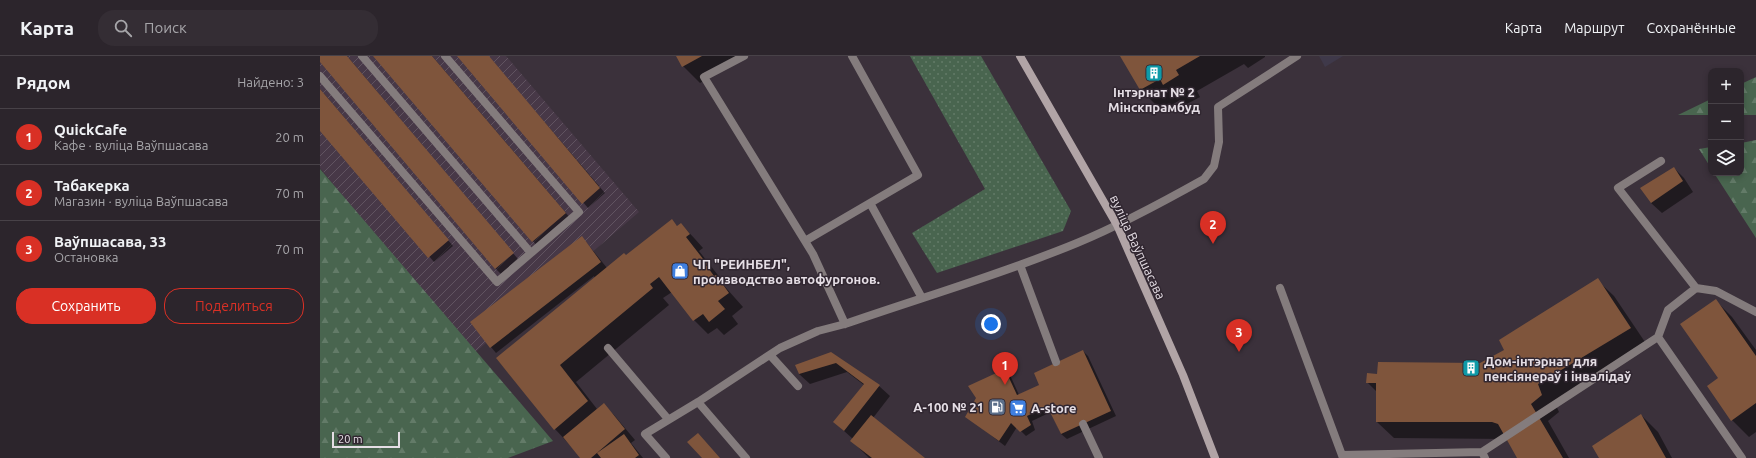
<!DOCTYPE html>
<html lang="ru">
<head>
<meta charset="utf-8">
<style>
  body { margin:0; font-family:Ubuntu,sans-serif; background:#342d34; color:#f1f3f6 }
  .controls { position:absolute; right:12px; top:12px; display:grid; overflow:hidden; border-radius:8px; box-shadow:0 2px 6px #0003 }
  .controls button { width:36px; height:36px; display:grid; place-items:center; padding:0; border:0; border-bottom:1px solid #484248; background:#2c252c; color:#f1f3f6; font:20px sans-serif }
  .scale { position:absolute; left:12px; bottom:10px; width:68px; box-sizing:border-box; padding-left:4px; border:2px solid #e5dee5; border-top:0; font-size:11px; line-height:14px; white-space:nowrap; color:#e5dee5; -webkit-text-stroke:3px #312731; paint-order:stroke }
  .you { position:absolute; left:671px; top:268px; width:14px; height:14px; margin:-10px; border:3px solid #fff; border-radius:50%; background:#1a73e8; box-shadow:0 0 0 6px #1a73e833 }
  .badge { display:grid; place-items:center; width:26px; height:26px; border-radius:50%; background:#d93025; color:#fff; font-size:13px; font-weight:700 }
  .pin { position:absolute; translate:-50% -33px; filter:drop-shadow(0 1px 2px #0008) }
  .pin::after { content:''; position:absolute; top:21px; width:14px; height:12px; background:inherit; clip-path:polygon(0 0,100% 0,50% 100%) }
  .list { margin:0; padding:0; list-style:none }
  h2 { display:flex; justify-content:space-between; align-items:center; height:52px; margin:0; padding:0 16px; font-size:17px }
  h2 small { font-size:13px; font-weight:400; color:#a6a5a9 }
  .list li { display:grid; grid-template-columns:26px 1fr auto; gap:12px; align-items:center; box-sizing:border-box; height:56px; padding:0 16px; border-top:1px solid #484248 }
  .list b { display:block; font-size:15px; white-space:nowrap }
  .list p { margin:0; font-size:13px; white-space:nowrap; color:#a6a5a9 }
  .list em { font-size:13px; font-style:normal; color:#a6a5a9 }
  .actions { display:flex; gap:8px; padding:12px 16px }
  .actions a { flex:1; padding:9px 0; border:1px solid #d93025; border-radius:16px; text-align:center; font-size:14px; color:#d93025 }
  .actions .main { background:#d93025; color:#fff }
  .icon { flex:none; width:22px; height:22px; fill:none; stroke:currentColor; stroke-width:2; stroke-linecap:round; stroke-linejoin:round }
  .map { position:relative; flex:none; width:1436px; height:402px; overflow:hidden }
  header { display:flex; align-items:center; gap:24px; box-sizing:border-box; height:56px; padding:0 20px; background:#2c252c; border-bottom:1px solid #484248 }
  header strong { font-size:19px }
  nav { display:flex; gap:22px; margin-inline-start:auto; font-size:14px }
  .search { width:280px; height:36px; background:#342d34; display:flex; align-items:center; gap:10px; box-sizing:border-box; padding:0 14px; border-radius:16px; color:#a6a5a9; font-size:15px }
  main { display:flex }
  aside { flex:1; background:#2c252c }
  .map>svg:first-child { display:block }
  .industrial { fill:url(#industrial-furrows) }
  .education { fill:#3f394a }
  .grass { fill:url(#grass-dots) }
  .forest { fill:url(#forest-firs) }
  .shadow { fill:#0007 }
  .building { fill:#7f553c }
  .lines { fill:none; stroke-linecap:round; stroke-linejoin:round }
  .service { stroke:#847c7d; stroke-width:8 }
  .secondary { stroke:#b1a4a6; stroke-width:8 }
  .labels { text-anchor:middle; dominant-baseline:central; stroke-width:3; stroke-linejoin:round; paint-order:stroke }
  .poi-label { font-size:13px; font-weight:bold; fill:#e5dee5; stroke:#312731; text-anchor:start }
  .street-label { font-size:13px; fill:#e5dee5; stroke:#312731 }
</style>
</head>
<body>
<header>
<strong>Карта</strong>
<div class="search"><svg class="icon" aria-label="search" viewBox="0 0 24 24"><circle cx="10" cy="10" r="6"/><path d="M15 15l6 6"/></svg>Поиск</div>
<nav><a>Карта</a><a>Маршрут</a><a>Сохранённые</a></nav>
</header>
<main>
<aside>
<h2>Рядом<small>Найдено: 3</small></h2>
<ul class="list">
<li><span class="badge">1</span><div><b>QuickCafe</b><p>Кафе · вуліца Ваўпшасава</p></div><em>20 m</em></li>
<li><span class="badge">2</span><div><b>Табакерка</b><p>Магазин · вуліца Ваўпшасава</p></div><em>70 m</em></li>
<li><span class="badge">3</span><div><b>Ваўпшасава, 33</b><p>Остановка</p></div><em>70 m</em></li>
</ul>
<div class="actions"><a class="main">Сохранить</a><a>Поделиться</a></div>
</aside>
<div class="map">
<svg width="1436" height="402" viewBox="0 0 1436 402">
  <defs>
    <pattern id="industrial-furrows" width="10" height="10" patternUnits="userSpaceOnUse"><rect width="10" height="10" fill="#473847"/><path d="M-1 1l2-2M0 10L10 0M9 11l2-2" fill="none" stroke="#615461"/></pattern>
    <pattern id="grass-dots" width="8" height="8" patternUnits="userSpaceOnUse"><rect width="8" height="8" fill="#49654f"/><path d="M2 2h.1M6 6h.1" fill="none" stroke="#637b68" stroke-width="1.8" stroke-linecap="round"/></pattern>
    <pattern id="forest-firs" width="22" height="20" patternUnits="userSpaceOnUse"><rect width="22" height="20" fill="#49654f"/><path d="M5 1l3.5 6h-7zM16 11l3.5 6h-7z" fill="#637b68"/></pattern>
  </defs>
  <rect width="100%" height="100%" fill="#3b313b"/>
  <!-- industrial -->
  <path class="industrial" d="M0,0H186L319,156L152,299L0,112Z"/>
  <!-- education -->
  <path class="education" d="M999,0H1023L1005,11Z"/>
  <!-- grass -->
  <path class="grass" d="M590,0H661L751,155L743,175L617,217L592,177L665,133Z"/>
  <!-- forest -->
  <path class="forest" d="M1436,21V59H1421V28Z
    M1391,43V59H1358Z
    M1436,84V182L1394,117H1421V87Z
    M1391,91V112L1379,93Z
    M0,113L6,120L233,385L188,402H0Z"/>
  <!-- shadow -->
  <path class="shadow" d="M0,0H27L198,203L181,218L176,213L0,5Z
    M55,0H112L251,163L218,191Z
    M138,0H168L285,137L268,152Z
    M357,0H428L380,27L363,10Z
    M801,0H945V1L928,12L924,8L877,35L880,41L865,49L860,44L842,55L821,34Z
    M0,33L133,190L114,206L0,74Z
    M1354,112L1364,122L1373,136L1342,157L1331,147Z
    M352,165L358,171L361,168L375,183L383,192L379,195L401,223L399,224L423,251L412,260L418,268L404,279L397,272L388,278L374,264L352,236L343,242L349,249L256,326L277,353L283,348L294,359L315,384L311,387L323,402H262L235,373L177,303L275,222L274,220L176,297L151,267L262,181L287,212L306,200Z
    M1277,224L1294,240L1327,289L1234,345L1239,356L1228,365L1249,402H1198L1187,383L1074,382L1057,366V336L1047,326L1058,319L1160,308L1185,294Z
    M1395,244L1412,261L1436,294V376L1429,381L1412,364L1399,322Z
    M763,295L768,300L796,360L747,383L741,378L731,356L712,365L715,374L706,380L697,371L685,390L646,360L685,314L690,319L699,339L720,329Z
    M511,297L559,330L570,340L553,362L604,402H549L532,385L533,383L514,366L544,329L527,316L490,328L479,318Z
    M1321,359L1338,376L1352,402H1280Z"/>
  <!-- building -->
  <path class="building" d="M0,0H27L194,197L175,213L0,6Z
    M53,0H112L246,157L212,186Z
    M137,0H169L280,132L262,148Z
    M356,0H382L362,11Z
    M800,0H880L856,14L859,19L843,29L840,23L820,34Z
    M0,33L129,184L108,202L0,75Z
    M1354,111L1363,125L1331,147L1320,132Z
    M352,163L357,170L361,167L370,178L366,181L387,208L386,209L394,220L396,219L409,237L398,245L405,253L389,266L383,258L373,265L339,221L330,228L333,232L240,309L268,345L234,374L176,302L304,197L306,199Z
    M262,180L281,206L170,292L150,266Z
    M1278,222L1311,272L1218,328L1222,339L1211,348L1243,402H1197L1178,368L1172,366H1056V327H1046L1047,317L1057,318L1058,306L1160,307L1184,294L1179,284Z
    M1396,243L1436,300V347L1411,365L1387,330L1398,322L1360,268Z
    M763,294L791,355L741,378L727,350L707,360L711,369L700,376L691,367L679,385L645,361L656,342L648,330L685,313L697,339L719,329L714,317Z
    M511,296L560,329L524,375L513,366L544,328L516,307L479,318L475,309Z
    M284,347L305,373L271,402H260L243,381Z
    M1321,358L1346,402H1279L1272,390Z
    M551,359L605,402H552L530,385Z
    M378,377L400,402H382L367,386Z
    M304,378L319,399L315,402H281L277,397Z"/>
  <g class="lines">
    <!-- service -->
    <path class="service" d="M125,0L259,156L211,197
      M424,0L384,21L493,198L525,268
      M0,20L177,226L211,197L42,0
      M550,147L602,242
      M485,185L598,119L532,0
      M700,209L736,306
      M960,232L1023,402
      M1376,232L1396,235L1436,256
      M1338,281L1422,402
      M288,292L348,363
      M450,299L478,330
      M378,346L426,402
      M763,368L779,402
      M1162,396L1338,281L1348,254L1376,232L1298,132L1341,105
      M1022,399L1162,396L1165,402
      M346,402L325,378L378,346L460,292L498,275L525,268C603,241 682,218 757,187C801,169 843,146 884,123L894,110L899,86L898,51L977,0"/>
    <!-- secondary -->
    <path class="secondary" d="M700,0L797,169L863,319L895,402"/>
  </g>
  <!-- icons -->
  <defs>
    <g id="building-square" transform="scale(0.9)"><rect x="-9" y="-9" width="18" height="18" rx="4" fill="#0f9aa8" stroke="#312731"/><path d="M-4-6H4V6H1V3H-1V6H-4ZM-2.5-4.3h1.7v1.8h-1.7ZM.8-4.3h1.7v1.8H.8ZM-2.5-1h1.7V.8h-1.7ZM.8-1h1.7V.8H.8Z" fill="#fff"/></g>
    <g id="shop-square" transform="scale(0.9)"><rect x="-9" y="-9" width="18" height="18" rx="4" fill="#3f7fe0" stroke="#312731"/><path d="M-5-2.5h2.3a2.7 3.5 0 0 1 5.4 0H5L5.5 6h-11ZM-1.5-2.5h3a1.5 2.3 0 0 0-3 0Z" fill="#fff"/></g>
    <g id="fuel-square" transform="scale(0.9)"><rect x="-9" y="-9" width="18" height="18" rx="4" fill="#5c6f8a" stroke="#312731"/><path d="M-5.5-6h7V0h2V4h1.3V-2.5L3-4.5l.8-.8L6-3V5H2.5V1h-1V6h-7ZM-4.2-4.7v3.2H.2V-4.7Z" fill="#fff"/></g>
    <g id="supermarket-square" transform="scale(0.9)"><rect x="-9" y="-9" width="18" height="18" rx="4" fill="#3f7fe0" stroke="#312731"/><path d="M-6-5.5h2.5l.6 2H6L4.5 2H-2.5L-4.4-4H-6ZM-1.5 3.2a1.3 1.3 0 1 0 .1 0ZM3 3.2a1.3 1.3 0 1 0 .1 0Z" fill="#fff"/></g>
  </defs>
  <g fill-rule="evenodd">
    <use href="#building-square" x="834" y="17"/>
    <use href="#shop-square" x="360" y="215"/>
    <use href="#building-square" x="1151" y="312"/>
    <use href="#fuel-square" x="677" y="351"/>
    <use href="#supermarket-square" x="698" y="352"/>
  </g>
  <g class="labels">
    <!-- poi labels -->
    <g class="poi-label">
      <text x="834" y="36" text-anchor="middle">Інтэрнат № 2<tspan x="834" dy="15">Мінскпрамбуд</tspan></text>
      <text x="373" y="208">ЧП "РЕИНБЕЛ",<tspan x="373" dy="15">производство автофургонов.</tspan></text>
      <text x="1164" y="305">Дом-інтэрнат для<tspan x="1164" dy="15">пенсіянераў і інвалідаў</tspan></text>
      <text x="664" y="351" text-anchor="end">А-100 № 21</text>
      <text x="711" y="352">А-store</text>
    </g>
    <!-- street labels -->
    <g class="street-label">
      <text transform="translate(818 191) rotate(65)">вуліца Ваўпшасава</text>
    </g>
  </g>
</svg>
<div class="controls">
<button>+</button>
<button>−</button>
<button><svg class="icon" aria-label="layers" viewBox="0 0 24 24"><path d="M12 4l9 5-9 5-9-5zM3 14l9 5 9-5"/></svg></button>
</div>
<div class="scale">20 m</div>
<div class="you"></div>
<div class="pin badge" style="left:685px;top:329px">1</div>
<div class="pin badge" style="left:893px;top:188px">2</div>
<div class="pin badge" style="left:919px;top:296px">3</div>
</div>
</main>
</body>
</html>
